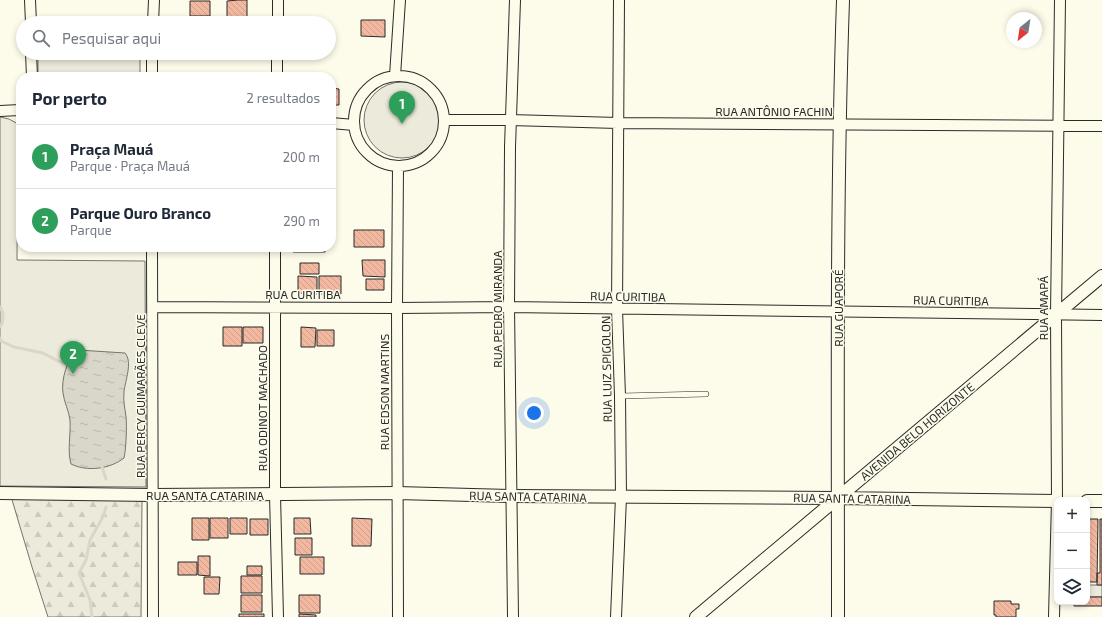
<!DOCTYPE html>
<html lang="pt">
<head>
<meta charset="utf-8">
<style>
  body { margin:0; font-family:"Exo 2",sans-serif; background:#f6f6f7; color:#1f2937 }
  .controls { position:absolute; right:12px; bottom:12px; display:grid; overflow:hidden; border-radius:8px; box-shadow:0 2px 6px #0003 }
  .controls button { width:36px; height:36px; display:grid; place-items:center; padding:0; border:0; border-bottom:1px solid #e0e1e3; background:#fff; color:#1f2937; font:20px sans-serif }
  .compass { position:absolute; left:1006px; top:12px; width:36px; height:36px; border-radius:50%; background:#fff; box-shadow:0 2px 6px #0003; rotate:210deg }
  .you { position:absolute; left:534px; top:413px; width:14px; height:14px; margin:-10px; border:3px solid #fff; border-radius:50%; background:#1a73e8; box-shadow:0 0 0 6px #1a73e833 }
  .badge { display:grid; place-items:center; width:26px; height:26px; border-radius:50%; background:#c62828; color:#fff; font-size:13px; font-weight:700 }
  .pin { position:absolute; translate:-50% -33px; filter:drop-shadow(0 1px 2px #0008) }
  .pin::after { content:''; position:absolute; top:21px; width:14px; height:12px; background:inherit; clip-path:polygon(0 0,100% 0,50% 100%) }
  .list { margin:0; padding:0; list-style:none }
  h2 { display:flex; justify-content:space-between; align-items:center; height:52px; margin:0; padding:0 16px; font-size:17px }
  h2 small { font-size:13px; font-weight:400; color:#747a83 }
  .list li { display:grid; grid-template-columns:26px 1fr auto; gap:12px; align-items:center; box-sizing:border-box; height:64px; padding:0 16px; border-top:1px solid #e0e1e3 }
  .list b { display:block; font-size:15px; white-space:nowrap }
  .list p { margin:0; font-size:13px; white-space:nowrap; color:#747a83 }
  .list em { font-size:13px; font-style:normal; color:#747a83 }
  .icon { flex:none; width:22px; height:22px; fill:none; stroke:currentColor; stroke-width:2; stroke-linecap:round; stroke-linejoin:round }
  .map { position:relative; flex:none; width:1102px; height:617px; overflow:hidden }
  .search { position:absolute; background:#fff; box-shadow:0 2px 6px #0003; left:16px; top:16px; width:320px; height:44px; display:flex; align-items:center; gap:10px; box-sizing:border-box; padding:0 14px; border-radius:22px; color:#747a83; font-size:15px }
  .panel { position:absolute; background:#fff; box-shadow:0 2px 6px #0003; left:16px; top:72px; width:320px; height:180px; border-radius:16px }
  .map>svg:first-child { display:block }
  .forest { fill:url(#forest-firs); stroke:#74746e }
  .green { fill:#ecebdb; stroke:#74746e }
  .parking { fill:#eceadb; stroke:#74746e }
  .water { fill:url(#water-ripples); stroke:#74746e }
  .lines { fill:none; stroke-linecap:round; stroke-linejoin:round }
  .stream { stroke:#d8d7c9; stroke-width:3 }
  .building { fill:url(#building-back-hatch); stroke:#2b2b2b }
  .service-casing { stroke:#2b2b2b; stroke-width:6 }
  .minor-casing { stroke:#2b2b2b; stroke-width:12 }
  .tertiary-casing { stroke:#2b2b2b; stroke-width:14 }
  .service { stroke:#fdfbea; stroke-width:5 }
  .minor { stroke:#fdfbea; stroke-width:10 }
  .tertiary { stroke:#fdfbea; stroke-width:12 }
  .labels { text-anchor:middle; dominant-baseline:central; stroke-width:3; stroke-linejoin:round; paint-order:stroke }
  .street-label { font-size:12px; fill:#2b2b2b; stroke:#fdfbea }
</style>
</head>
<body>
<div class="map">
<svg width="1102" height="617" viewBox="0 0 1102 617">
  <defs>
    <pattern id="forest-firs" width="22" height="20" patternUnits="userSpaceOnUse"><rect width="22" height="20" fill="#ecebdb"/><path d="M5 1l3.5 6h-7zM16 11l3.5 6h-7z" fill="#cbcabc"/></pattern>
    <pattern id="water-ripples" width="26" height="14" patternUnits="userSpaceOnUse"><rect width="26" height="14" fill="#d8d7c9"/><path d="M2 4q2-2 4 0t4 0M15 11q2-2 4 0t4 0" fill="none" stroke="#bab9ad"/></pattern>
    <pattern id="building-back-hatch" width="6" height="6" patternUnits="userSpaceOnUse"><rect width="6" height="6" fill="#f2b8a0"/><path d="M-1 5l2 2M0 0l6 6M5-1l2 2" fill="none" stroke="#d09e8a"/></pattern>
  </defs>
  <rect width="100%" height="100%" fill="#fdfbea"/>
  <!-- forest -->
  <path class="forest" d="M10,493L142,501L141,617H48L32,567Z"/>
  <!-- green -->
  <path class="green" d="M364 120a38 38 0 1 1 76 0a38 38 0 1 1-76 0Z
    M0,117L9,119L18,124L17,260L145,261L146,487L0,486Z"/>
  <!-- parking -->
  <path class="parking" d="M38,57H140V77H38Z
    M1087,585H1102V597H1087Z"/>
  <!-- water -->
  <path class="water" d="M78,350L125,353C133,362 125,381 124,392C123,402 125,408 126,417C127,425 126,451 124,458C110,469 87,472 71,464C67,450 71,435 70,420C69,411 64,402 63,393C61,380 67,358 78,350Z"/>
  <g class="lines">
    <!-- stream -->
    <path class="stream" d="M0,307C4,313 4,321 0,327
      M0,338L1,341L14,347L43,353L58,361L71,365
      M101,464L106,479
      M92,617L90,600L79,573L86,560L90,540L104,515L106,507"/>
  </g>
  <!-- building -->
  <path class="building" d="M238,0H247V18L227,17V1Z
    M190,1H210V16H190Z
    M249,19H265V23H249Z
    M361,20H385V37L361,36Z
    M331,88L339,89V105H331Z
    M331,140H332V160H331Z
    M354,230H384V247H354Z
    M293,247H325V252H293Z
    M362,260H385V277L363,276Z
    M300,263H319V274H300Z
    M298,276L317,277V294L298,293Z
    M319,276H341V294H319Z
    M366,279H384V290H366Z
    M223,327H242V346H223Z
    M243,327H263V343H243Z
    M301,327L316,328L315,347H301Z
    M317,330H334V346H317Z
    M192,518H209V540H192Z
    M210,518H228V538H210Z
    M230,518H247V534H230Z
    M294,518H310L311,534H294Z
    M352,518L372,519L371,546H352Z
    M250,519H268V535H250Z
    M1087,519H1098L1097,582H1087Z
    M1100,519H1102V585H1097V573H1100Z
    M295,538H312V555H295Z
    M198,556H210V576L198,575Z
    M300,557H324V574H300Z
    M178,562H197V575H178Z
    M247,566H262V575H247Z
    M241,576H262V593H241Z
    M204,577H220L219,594H204Z
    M241,595H262V612H241Z
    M299,595H320V613H299Z
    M1087,597H1102V606H1074V602H1087Z
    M994,601H1011V604H1019V609H1016V617H996V615H994Z
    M239,614H264V617H239Z
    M299,614L316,615V617H299Z"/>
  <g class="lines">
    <!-- service casing -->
    <g class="service-casing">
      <path id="service" d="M620,396L706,394"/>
    </g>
    <!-- minor casing -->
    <g class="minor-casing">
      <path id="minor" d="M30,0L31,23
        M153,23L154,0
        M278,23V0
        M31,53L32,77
        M354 121a45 45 0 1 1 90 0a45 45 0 1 1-90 0Z
        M395,76L400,0
        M152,77V53
        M277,77V53
        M0,111L20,110L21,108
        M445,120H510L618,123L1102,126
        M331,123L354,125
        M152,247L153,617
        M275,247V495L278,617
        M153,307L397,308L509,307L1102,315
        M398,617L397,308L398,167
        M513,617L509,307L510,147L515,0
        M616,617L621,497L620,396L617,309L619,0
        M1054,617L1057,501L1056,315L1060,0"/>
    </g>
    <!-- tertiary casing -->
    <g class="tertiary-casing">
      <path id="tertiary" d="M0,493L153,495L397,493L511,496L838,498L1057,501
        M1087,501H1102
        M696,617L1102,276
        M838,617C838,411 836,206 843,0"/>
    </g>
    <!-- service -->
    <use href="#service" class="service"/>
    <!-- minor -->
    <use href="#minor" class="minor"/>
    <!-- tertiary -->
    <use href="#tertiary" class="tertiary"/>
  </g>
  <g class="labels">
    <!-- street labels -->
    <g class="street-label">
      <text x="774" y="111">RUA ANTÔNIO FACHIN</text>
      <text x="303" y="294">RUA CURITIBA</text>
      <text transform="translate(628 296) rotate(1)">RUA CURITIBA</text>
      <text transform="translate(951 300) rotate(1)">RUA CURITIBA</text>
      <text transform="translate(838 308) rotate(-90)">RUA GUAPORÉ</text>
      <text transform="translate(1043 308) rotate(-90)">RUA AMAPÁ</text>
      <text transform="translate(497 309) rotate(-90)">RUA PEDRO MIRANDA</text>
      <text transform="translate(606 369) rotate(-91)">RUA LUIZ SPIGOLON</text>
      <text transform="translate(384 392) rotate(-90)">RUA EDSON MARTINS</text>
      <text transform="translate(140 396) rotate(-90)">RUA PERCY GUIMARÃES CLEVE</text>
      <text transform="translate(262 408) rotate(-90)">RUA ODINOT MACHADO</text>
      <text transform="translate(917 431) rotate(-40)">AVENIDA BELO HORIZONTE</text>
      <text x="205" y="495">RUA SANTA CATARINA</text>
      <text transform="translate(528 496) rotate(1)">RUA SANTA CATARINA</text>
      <text transform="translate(852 498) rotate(1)">RUA SANTA CATARINA</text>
    </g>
  </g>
</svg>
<div class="controls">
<button>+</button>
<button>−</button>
<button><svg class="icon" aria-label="layers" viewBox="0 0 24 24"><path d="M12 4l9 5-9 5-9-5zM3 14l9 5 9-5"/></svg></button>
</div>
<svg class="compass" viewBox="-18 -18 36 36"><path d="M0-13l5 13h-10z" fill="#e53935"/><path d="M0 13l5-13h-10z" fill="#747a83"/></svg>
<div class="you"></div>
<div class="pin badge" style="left:402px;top:124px;background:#2e9e5b">1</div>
<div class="pin badge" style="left:73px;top:374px;background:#2e9e5b">2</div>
<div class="search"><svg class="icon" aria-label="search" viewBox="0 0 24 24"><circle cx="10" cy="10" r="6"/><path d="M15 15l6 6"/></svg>Pesquisar aqui</div>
<section class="panel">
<h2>Por perto<small>2 resultados</small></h2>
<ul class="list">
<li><span class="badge" style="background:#2e9e5b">1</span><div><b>Praça Mauá</b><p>Parque · Praça Mauá</p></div><em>200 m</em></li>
<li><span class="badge" style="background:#2e9e5b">2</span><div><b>Parque Ouro Branco</b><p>Parque</p></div><em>290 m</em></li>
</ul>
</section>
</div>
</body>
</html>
